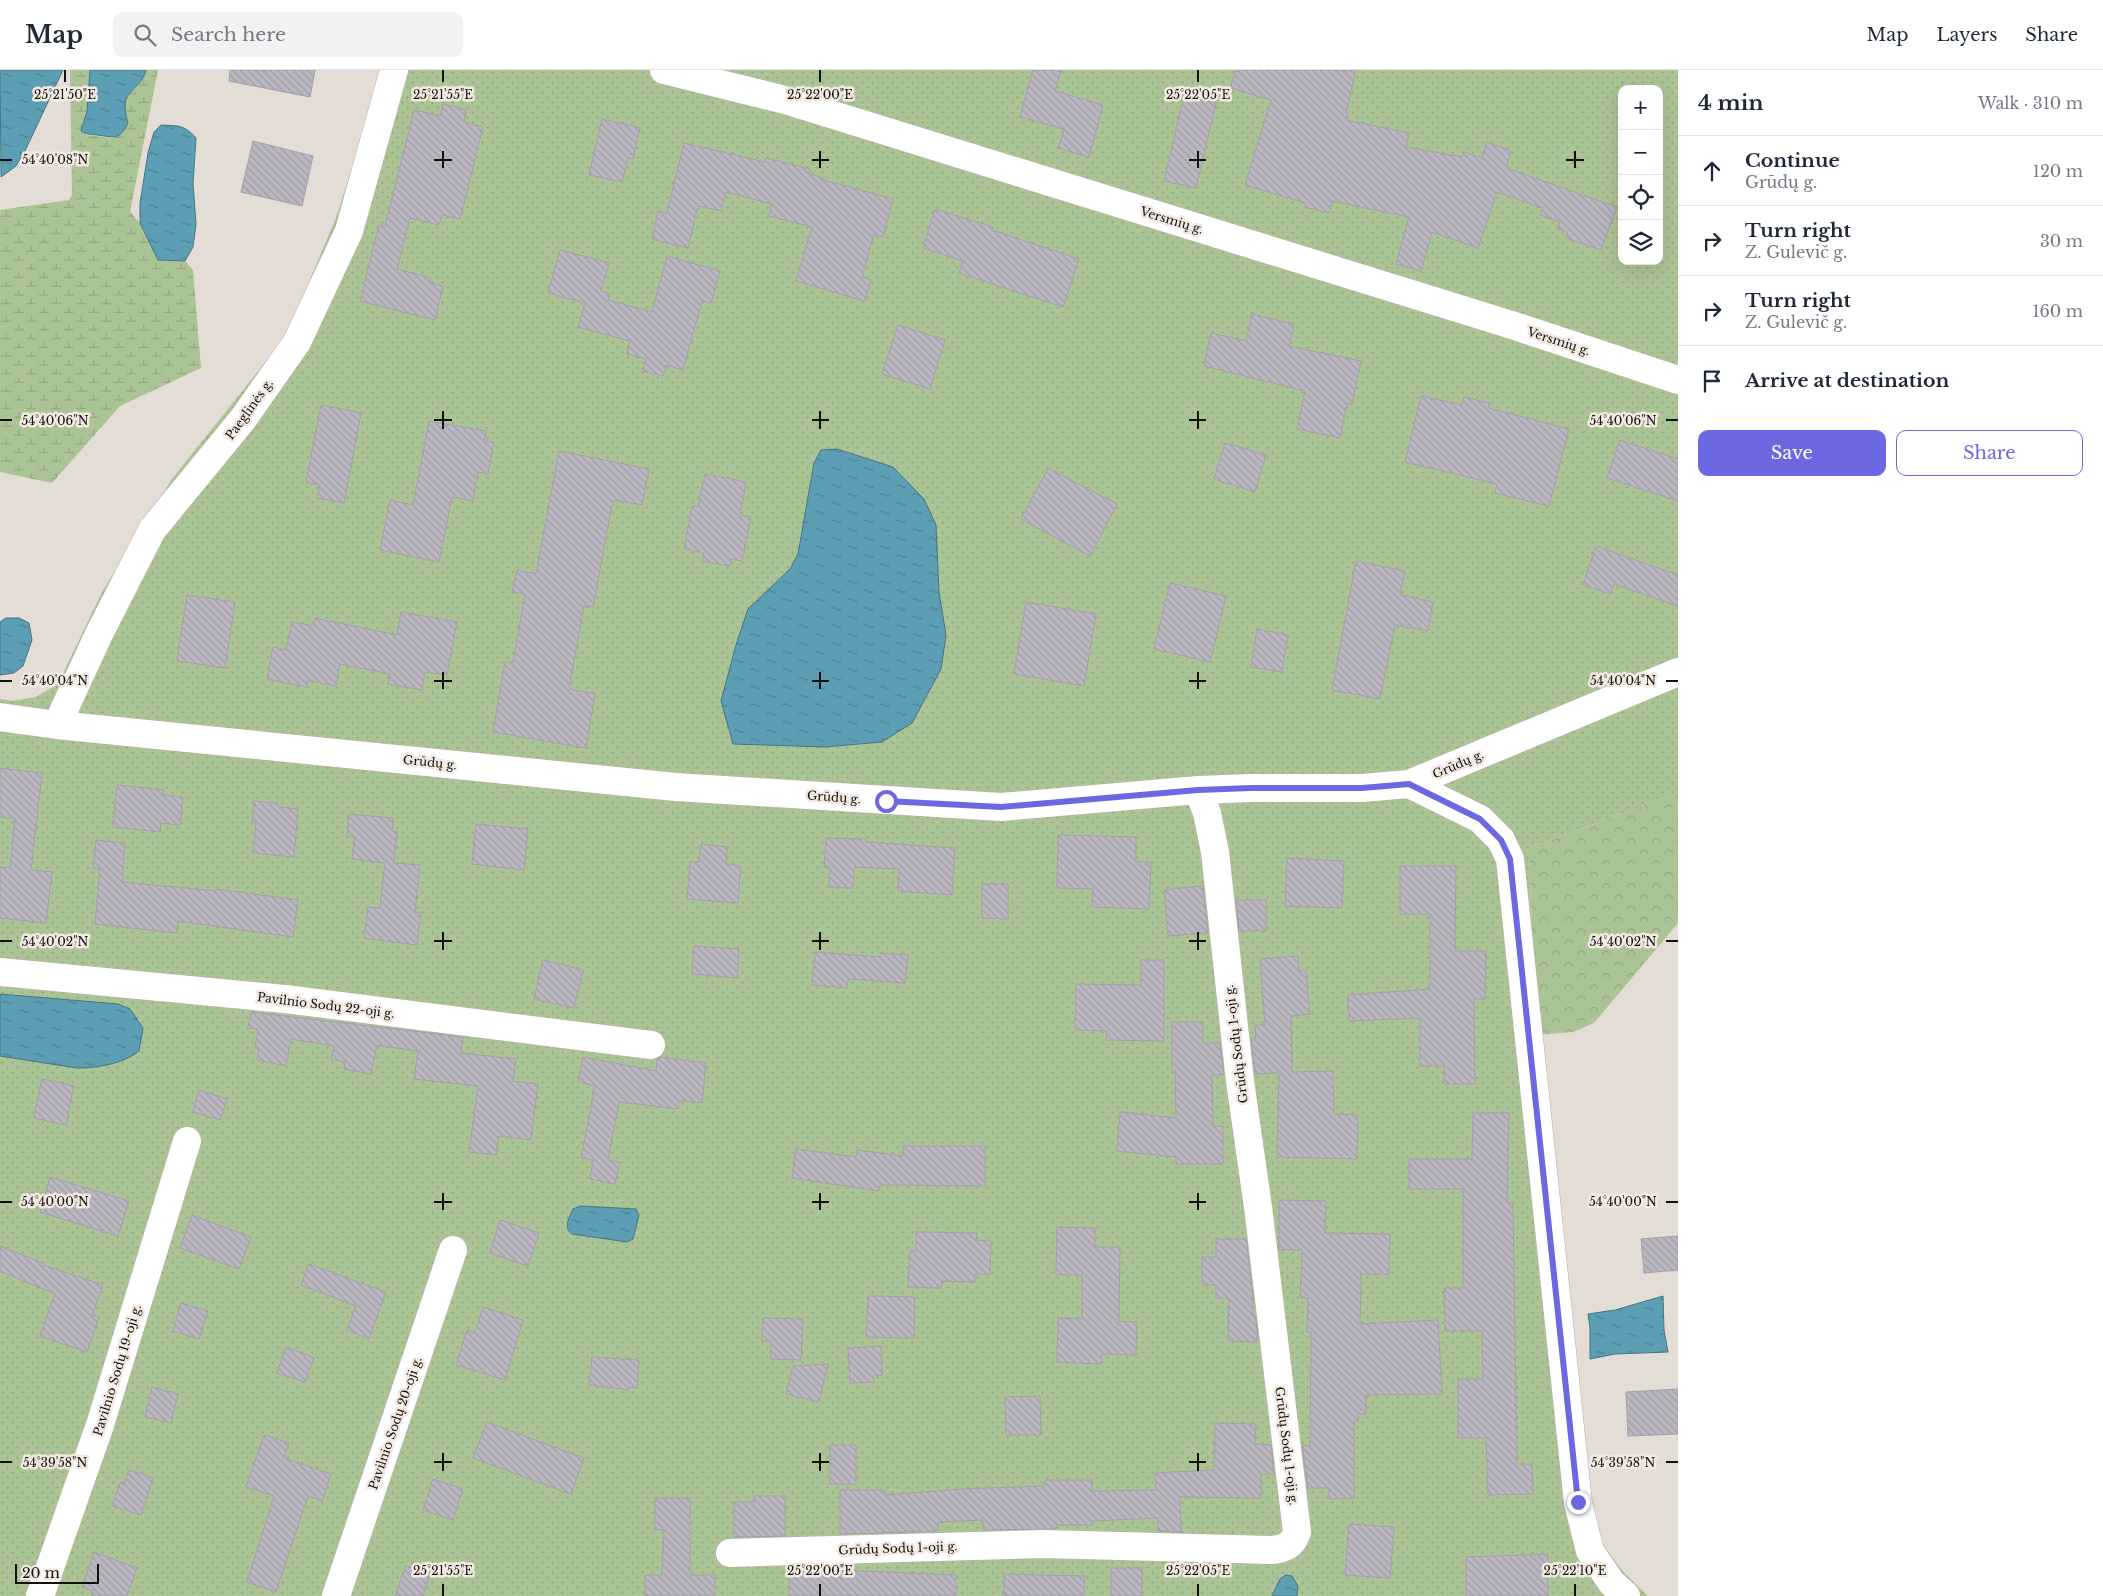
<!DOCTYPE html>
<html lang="en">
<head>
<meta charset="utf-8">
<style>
  body { margin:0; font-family:"Libre Baskerville",serif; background:#f2f2f3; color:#1f2937 }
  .controls { position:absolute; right:15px; top:15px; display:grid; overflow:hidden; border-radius:10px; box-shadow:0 5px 20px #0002 }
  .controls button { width:45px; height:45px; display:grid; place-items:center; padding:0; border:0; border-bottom:1px solid #e0e1e3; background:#fff; color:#1f2937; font:25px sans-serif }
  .scale { position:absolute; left:15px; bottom:12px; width:84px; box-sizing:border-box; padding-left:5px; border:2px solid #13110e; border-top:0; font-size:14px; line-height:18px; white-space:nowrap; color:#13110e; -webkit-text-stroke:4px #f2eae2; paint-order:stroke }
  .stop { position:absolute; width:15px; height:15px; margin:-11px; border:4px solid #6c68e2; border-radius:50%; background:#fff }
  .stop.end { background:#6c68e2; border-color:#fff; box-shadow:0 1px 5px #0008 }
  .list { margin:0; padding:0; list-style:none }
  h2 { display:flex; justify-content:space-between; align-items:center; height:65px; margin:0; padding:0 20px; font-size:21px }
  h2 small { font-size:16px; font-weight:400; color:#747a83 }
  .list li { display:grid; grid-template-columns:32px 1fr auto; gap:15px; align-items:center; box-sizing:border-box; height:70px; padding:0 20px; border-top:1px solid #e0e1e3 }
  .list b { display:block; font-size:19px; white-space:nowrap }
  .list p { margin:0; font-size:16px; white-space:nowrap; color:#747a83 }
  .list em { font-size:16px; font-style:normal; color:#747a83 }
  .actions { display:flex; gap:10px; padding:15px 20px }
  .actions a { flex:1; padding:11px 0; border:1px solid #6c68e2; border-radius:10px; text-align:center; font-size:18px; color:#6c68e2 }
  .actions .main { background:#6c68e2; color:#fff }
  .icon { flex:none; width:28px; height:28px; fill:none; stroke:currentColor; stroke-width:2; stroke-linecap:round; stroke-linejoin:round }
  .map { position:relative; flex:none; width:1678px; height:1526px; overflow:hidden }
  header { display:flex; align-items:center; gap:30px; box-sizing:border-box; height:70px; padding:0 25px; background:#fff; border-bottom:1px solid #e0e1e3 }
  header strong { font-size:24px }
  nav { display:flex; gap:28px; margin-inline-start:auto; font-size:18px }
  .search { width:350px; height:45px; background:#f2f2f3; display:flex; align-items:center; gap:12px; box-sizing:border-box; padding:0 18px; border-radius:10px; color:#747a83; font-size:19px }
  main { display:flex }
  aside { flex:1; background:#fff }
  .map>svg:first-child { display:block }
  .grass { fill:url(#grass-dots); fill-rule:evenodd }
  .forest { fill:url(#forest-crowns) }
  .wetland { fill:url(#wetland-marsh) }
  .water { fill:url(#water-ripples); stroke:#467482 }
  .building { fill:url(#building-back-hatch); stroke:#a29fa8 }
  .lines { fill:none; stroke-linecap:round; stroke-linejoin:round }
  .minor-casing { stroke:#b8b1a9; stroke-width:29 }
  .minor { stroke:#fff; stroke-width:28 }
  .route { stroke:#6c68e2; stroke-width:6 }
  .ticks { fill:none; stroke:#13110e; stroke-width:2 }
  .labels { text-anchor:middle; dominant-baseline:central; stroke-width:5; stroke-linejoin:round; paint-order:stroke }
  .street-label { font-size:12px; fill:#13110e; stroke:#f2eae2 }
  .ticks-label { font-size:12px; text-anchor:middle; fill:#13110e; stroke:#f2eae2; stroke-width:5; stroke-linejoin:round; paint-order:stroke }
</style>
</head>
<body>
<header>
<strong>Map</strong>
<div class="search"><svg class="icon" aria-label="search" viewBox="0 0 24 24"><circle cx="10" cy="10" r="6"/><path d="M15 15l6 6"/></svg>Search here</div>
<nav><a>Map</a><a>Layers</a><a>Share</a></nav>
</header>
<main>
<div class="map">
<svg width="1678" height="1526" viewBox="0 0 1678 1526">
  <defs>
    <pattern id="grass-dots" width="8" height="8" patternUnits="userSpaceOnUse" patternTransform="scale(1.25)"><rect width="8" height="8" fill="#abc495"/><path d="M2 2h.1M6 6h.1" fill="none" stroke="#92a77f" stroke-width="1.8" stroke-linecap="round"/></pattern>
    <pattern id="forest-crowns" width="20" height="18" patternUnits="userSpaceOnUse" patternTransform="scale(1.25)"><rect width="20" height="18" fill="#abc495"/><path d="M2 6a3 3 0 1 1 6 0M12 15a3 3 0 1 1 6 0" fill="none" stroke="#92a77f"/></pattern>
    <pattern id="wetland-marsh" width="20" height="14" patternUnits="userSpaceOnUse" patternTransform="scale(1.25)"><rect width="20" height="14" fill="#abc495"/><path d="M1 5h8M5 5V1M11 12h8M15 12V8" fill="none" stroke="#92a77f"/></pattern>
    <pattern id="water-ripples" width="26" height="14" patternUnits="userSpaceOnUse" patternTransform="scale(1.25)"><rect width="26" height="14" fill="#5c9fb4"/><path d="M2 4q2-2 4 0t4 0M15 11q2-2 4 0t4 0" fill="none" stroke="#4b8091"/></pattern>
    <pattern id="building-back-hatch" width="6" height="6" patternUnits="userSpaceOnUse" patternTransform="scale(1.25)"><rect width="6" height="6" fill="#bab7c1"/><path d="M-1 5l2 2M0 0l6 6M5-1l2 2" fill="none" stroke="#9f9ca5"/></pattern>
  </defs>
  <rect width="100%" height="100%" fill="#e4ddd5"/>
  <!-- grass -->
  <path class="grass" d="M383,0H1678V723L1529,778L1536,965L1591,1449C1605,1483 1621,1501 1648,1526H0V629L12,631L36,627L58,614L102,522L172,409L286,266L336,148ZM1622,19H1659V191H1622Z"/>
  <!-- forest -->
  <path class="forest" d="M1678,723V853L1594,953L1573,962L1536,965L1529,778Z"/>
  <!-- wetland -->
  <path class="wetland" d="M70,0H90L87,41L82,61L87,65L113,68L128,53C117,17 140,25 146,0H158L130,142L140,153L158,190L185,191L193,200L201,298L120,336L52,413L0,402V140L69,130L72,125Z"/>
  <!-- water -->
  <path class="water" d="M0,0H63L25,81L16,96L1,107Z
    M90,0H146C140,24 117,17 128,53C119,71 114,67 97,65C90,64 87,65 81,61L87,41Z
    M161,55C177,56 184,54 196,68L193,113L196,154L193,177L185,191L158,190L140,153V133L148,83L154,62Z
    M837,379L893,397L924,429L936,455L939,522L946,565L941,599L912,653L882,672L825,677L733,674L721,631L736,575L748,539L790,499L798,484L814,393L821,380Z
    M6,548H19L29,553L32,570L23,596L14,603L0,605V552Z
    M0,924L118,934L130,939L143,958L139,981C123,994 97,998 77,998L0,986Z
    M580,1136L636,1139L639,1145L633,1169L627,1172L572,1164C563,1157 569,1148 573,1139Z
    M1663,1226L1664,1260L1668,1282L1615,1284L1590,1289V1258L1588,1244L1615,1240Z
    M1286,1505L1292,1506L1298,1516L1297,1526H1272L1280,1509Z"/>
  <!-- building -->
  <path class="building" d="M230,0H315L310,27L229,11Z
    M1033,0H1061L1055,21L1103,35L1089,87L1058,78L1064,59L1020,47Z
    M1236,0H1356L1346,42L1348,43L1346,50L1409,63L1406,77L1462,87L1464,82L1482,88L1487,72L1511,81L1506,98L1617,137L1601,180L1566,168L1567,162L1558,159L1560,152L1540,145L1543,138L1497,122L1478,178L1432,162L1421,201L1396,194L1409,147L1332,131L1329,143L1305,137L1306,133L1245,115L1271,30L1230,18Z
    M1184,25L1216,33L1196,118L1164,111Z
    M443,34L466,40L464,52L483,57L460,149L442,145L439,155L410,148L397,199L431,208L430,213L443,216L435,250L360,231L379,155L385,156L414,40L440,46Z
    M602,49L640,58L633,89L628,88L622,112L589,105Z
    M253,71L313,86L302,136L241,122Z
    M684,73L765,92L766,88L810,99L809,104L824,108V110L893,129L883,167L874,164L862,207L871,210L865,231L796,211L812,157L769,146L772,134L726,122L721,141L700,136L699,139H697L688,178L652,169L658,141L667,143Z
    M935,139L993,157L992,160L1079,189L1063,237L959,203L963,191L923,178Z
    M560,180L609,193L601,221L610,224L608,230L652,242L667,186L720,201L711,233L702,231L683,300L666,295L663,306L642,301L646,289L627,284L630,271L578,257L585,233L548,223Z
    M1252,244L1294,254L1289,276L1361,291L1352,334L1347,333L1340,368L1297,359L1305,321L1204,296L1211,263L1246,271Z
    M898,255L945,270L930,319L882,304Z
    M1421,326L1462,335L1464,327L1490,333L1489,338L1569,359L1549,436L1495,423L1497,414L1405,392Z
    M321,335L361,343L344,433L317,428L320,415L306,412Z
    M429,351L486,361L484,371L494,372L488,404L478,402L473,431L452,427L439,492L380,480L390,430L413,435Z
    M1620,370L1678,389V431L1607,408Z
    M1225,373L1266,385L1255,422L1214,409Z
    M559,381L649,399L642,435L613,430L593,537L584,536L569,619L595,624L586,678L493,662L505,592L513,593L525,524L512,522L517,500L536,504Z
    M1048,398L1117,434L1090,486L1021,449Z
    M705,404L746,412L740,445L751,447L742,491L731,489L730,496L702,491L704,483L684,479L692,436L698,437Z
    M1596,476L1678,505V536L1614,514L1610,524L1583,515Z
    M1356,491L1405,501L1400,525L1433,532L1428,561L1395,555L1380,629L1332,620Z
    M1170,513L1226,526L1210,592L1154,579Z
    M187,525L235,532L225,598L177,591Z
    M1026,532L1096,544L1084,616L1014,604Z
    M401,542L457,552L447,605L425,602L422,620L388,614L390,604L340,594L336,616L308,610L306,617L267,609L273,577L286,580L292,552L314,556L315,548L397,565Z
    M1257,559L1288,565L1282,602L1251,597Z
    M0,698L42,703L31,800L52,802L46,853L0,848V797L10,798L15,748L0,747Z
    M117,715L164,720L163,725L183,727L180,755L161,753L160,762L113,757Z
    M254,731L278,733V737L298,739L294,787L253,783L256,753L252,752Z
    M349,744L393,748L392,761H397L394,793L420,795L415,842L421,843L417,875L364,868L368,837L380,838L385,793L352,789L355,767L347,766Z
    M476,754L528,759L524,800L472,794Z
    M1058,765L1136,767V792H1151L1149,839L1092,837L1093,819L1057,818Z
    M826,768L866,769V772L955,778L952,825L898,821L899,799L854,797L853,818L829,817L830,797H824Z
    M96,770L125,773L122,812L216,821V819L298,830L293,867L178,851L177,863L95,854L100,799L93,798Z
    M701,774L727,777L726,794L741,796L738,833L687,829L690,792H699Z
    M1287,788L1344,791L1342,838L1285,836Z
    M1400,796H1456L1455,881H1486L1485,929H1474L1475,1014H1444V996H1420V948L1349,951L1348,925L1430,919V844H1400Z
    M982,814H1008V849L982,848Z
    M1203,816L1208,863L1168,866L1164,820Z
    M1236,830H1266V861H1239Z
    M694,876L739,879L737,908L692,904Z
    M815,882L880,887V883L908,885L905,913L848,909L847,918L812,915Z
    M1298,886L1299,901H1306L1310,944L1291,946L1292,1002L1333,1001L1334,1044L1358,1045L1357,1089L1277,1087L1279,1003L1255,1004L1251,968H1256L1255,955H1265L1260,889Z
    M543,890L583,900L574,938L534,929Z
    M1141,890H1164V971L1106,970L1107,961L1075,960L1076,914L1141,915Z
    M251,942L463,967L461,983L516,989L513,1011L538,1014L531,1070L499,1066L496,1085L469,1082L478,1016L414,1009L418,981L377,975L371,1004L344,999L345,992L331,989L334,976L291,969L286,996L257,990L259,978H255L258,959L248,958Z
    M1172,952H1203V973H1220L1224,1005H1212L1213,1056H1223V1094H1176V1087L1117,1081L1120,1042L1176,1048L1175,1000H1172Z
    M583,987L656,1001L657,989L660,987L706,993L702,1033L679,1030L678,1039L619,1032L608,1090L620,1093L615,1114L590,1109L593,1090L581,1088L595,1016L578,1012Z
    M42,1009L74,1016L66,1055L34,1048Z
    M199,1020L227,1029L220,1050L193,1042Z
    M1473,1043H1509L1507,1133H1513L1517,1394H1532L1533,1424L1488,1425L1486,1368H1458V1309H1483L1482,1261H1445L1444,1218H1463V1119H1409V1089H1472Z
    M903,1076H985V1116L880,1115L879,1121L792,1108L796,1079L856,1087L857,1080L903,1086Z
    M50,1107L129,1131L118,1166L40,1142Z
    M1279,1130L1326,1131L1325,1163L1390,1164L1389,1204H1361L1360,1254L1438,1250L1442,1324L1366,1325V1344H1358V1351H1354V1428L1329,1429V1418H1308L1302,1376H1310L1311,1262H1307L1308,1228L1300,1227L1302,1180H1279Z
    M192,1145L251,1167L239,1199L180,1178Z
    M500,1150L539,1163L528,1196L490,1183Z
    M1057,1157L1095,1158V1177H1120L1119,1251L1137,1252L1136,1285L1102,1284L1101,1294L1057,1292L1058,1248L1082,1249V1205H1056Z
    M916,1162L977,1163L976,1170L991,1171L990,1204H975V1212L942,1211L941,1218L908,1217L910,1181H916Z
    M1678,1166V1200L1644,1203L1641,1169Z
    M1216,1169H1246L1253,1227V1245H1255L1257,1258V1272L1228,1271L1229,1228H1216V1215H1202V1187H1216Z
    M0,1176L43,1193V1195L103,1215L92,1245L99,1247L87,1282L40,1266L55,1224L0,1201Z
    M309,1194L386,1222L369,1269L347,1260L356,1236L301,1215Z
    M868,1226L915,1227L914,1268L866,1267Z
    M181,1233L208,1241L199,1269L173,1261Z
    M483,1237L523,1250L505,1310L456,1295L467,1260L475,1263Z
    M763,1248L803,1249L801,1290L771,1289V1271H762Z
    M881,1276L882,1305L873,1306L874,1312L850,1313L848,1278Z
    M286,1277L314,1288L305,1312L277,1303Z
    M592,1287L639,1290L637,1318L629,1317V1320L589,1315Z
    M828,1294L819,1332L786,1324L793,1296Z
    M152,1317L178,1324L171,1353L145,1347Z
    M1678,1319V1364L1628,1366L1626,1322Z
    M1040,1326L1041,1365H1006L1005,1327Z
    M487,1352L584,1388L571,1424L473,1388Z
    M1215,1353L1256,1354L1255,1374L1271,1375L1274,1404H1261V1428L1180,1427L1181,1462L1158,1461V1448L1092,1451V1455H1056V1459L983,1460V1450L938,1452V1461L840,1464V1420H885V1425L961,1419L1045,1416V1410H1092V1421L1156,1420L1155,1403L1214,1400Z
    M264,1365L289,1373L284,1388L331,1404L322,1431L308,1426L276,1522L247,1512L274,1426L246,1417Z
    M830,1375H856V1414H830Z
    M129,1400L153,1408L141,1445L112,1436L120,1413L124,1414Z
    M433,1409L463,1419L453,1450L423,1440Z
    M754,1426H785V1466L734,1467V1432H754Z
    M655,1428H690V1505H715V1526H645V1505H662L664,1460H655Z
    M1349,1454L1394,1457L1390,1508L1345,1505Z
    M94,1482L137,1498L127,1526H92L93,1521L82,1517Z
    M1548,1484V1526H1466V1487Z
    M406,1496L430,1504L423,1526H395Z
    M1111,1498H1142V1526H1111Z
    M840,1500L956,1505V1526H789V1505L840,1504Z
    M1004,1504L1085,1506L1084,1526H1004Z"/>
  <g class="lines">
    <!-- minor casing -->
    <g class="minor-casing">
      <path id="minor" d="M664,0L785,30L1515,256L1678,310
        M0,647L57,655L676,717L1001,737L1198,720L1251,718H1362L1409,714L1678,602
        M57,655L99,564L152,460L243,349L297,272L349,161L394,0
        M1409,714L1480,749L1501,770L1510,789L1578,1433L1590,1481L1611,1512L1626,1526
        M0,902L285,929L651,975
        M730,1483L1043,1474L1273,1480C1286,1478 1293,1475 1297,1462L1258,1137L1240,1011L1215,782L1207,743L1198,720
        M40,1526L100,1355L187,1071
        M336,1526L453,1180"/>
    </g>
    <!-- minor -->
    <use href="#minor" class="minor"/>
  </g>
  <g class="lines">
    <!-- route -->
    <path class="route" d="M886,731L1001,737L1198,720L1251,718H1362L1409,714L1480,749L1501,770L1510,789L1578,1432"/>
  </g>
  <!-- ticks -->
  <path class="ticks" d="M65,0V12M443,0V12M820,0V12M1198,0V12M443,81V98M820,81V98M1198,81V98M1575,81V98M0,90H12M434,90H452M812,90H829M1189,90H1206M1566,90H1584M443,341V359M820,341V359M1198,341V359M0,350H12M434,350H452M812,350H829M1189,350H1206M1666,350H1678M443,602V619M820,602V619M1198,602V619M0,611H12M434,611H452M812,611H829M1189,611H1206M1666,611H1678M443,862V880M820,862V880M1198,862V880M0,871H12M434,871H452M812,871H829M1189,871H1206M1666,871H1678M443,1123V1140M820,1123V1140M1198,1123V1140M0,1132H12M434,1132H452M812,1132H829M1189,1132H1206M1666,1132H1678M443,1383V1401M820,1383V1401M1198,1383V1401M0,1392H12M434,1392H452M812,1392H829M1189,1392H1206M1666,1392H1678M443,1514V1526M820,1514V1526M1198,1514V1526M1575,1514V1526"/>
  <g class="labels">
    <!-- street labels -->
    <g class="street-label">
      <text transform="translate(1172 150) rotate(17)">Versmių g.</text>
      <text transform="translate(1559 271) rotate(18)">Versmių g.</text>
      <text transform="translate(249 339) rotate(-54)">Paeglinės g.</text>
      <text transform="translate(430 692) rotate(6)">Grūdų g.</text>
      <text transform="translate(1458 694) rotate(-23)">Grūdų g.</text>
      <text transform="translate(834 727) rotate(4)">Grūdų g.</text>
      <text transform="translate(326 935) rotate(7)">Pavilnio Sodų 22-oji g.</text>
      <text transform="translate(1236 974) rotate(-97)">Grūdų Sodų 1-oji g.</text>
      <text transform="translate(117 1300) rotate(-73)">Pavilnio Sodų 19-oji g.</text>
      <text transform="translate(395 1353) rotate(-71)">Pavilnio Sodų 20-oji g.</text>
      <text transform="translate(1287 1376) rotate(83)">Grūdų Sodų 1-oji g.</text>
      <text transform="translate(898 1478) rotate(-2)">Grūdų Sodų 1-oji g.</text>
    </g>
  </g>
  <g class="ticks-label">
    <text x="65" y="29">25°21'50"E</text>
    <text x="443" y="29">25°21'55"E</text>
    <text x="820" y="29">25°22'00"E</text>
    <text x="1198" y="29">25°22'05"E</text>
    <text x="55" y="94">54°40'08"N</text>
    <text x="55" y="355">54°40'06"N</text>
    <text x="1623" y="355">54°40'06"N</text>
    <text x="55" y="615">54°40'04"N</text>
    <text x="1623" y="615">54°40'04"N</text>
    <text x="55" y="876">54°40'02"N</text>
    <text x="1623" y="876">54°40'02"N</text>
    <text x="55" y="1136">54°40'00"N</text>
    <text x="1623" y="1136">54°40'00"N</text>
    <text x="55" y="1397">54°39'58"N</text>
    <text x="1623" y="1397">54°39'58"N</text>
    <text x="443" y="1505">25°21'55"E</text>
    <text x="820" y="1505">25°22'00"E</text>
    <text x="1198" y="1505">25°22'05"E</text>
    <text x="1575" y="1505">25°22'10"E</text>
  </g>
</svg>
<div class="controls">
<button>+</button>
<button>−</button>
<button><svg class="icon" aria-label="locate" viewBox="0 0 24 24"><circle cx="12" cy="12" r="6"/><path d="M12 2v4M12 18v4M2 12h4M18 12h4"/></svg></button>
<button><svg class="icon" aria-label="layers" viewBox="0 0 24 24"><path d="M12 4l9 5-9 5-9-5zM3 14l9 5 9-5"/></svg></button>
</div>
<div class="scale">20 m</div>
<div class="stop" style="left:886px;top:731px"></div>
<div class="stop end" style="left:1578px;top:1432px"></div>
</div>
<aside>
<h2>4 min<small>Walk · 310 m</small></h2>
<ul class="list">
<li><svg class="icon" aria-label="ahead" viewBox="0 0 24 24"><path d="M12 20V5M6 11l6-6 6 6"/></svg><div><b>Continue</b><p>Grūdų g.</p></div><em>120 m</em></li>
<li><svg class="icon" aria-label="right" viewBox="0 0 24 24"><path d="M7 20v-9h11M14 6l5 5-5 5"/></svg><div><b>Turn right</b><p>Z. Gulevič g.</p></div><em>30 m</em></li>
<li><svg class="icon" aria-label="right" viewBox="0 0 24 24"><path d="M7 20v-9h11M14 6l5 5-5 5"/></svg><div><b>Turn right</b><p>Z. Gulevič g.</p></div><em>160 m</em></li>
<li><svg class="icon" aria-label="arrive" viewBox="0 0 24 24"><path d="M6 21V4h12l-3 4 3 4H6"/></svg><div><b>Arrive at destination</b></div></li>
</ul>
<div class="actions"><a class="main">Save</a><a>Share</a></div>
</aside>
</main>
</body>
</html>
